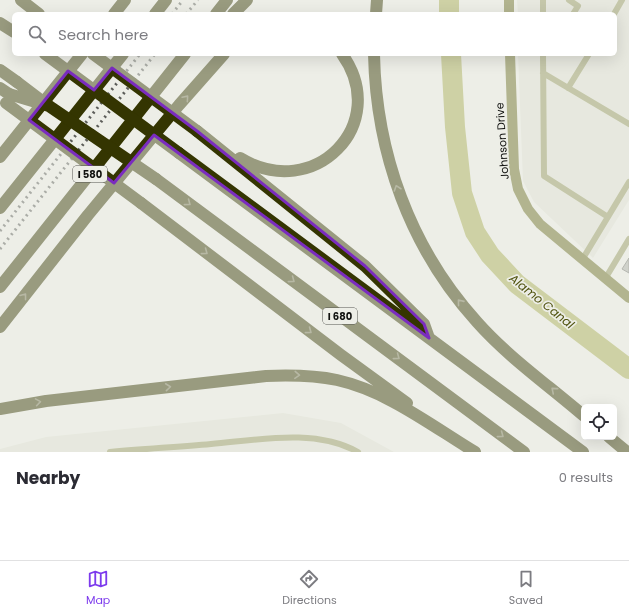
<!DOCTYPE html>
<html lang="en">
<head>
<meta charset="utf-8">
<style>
  body { margin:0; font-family:Poppins,sans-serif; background:#f2f2f3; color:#2b2b33 }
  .controls { position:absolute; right:12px; bottom:12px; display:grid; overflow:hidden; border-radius:6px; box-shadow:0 4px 16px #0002 }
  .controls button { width:36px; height:36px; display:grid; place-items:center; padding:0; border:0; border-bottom:1px solid #e1e1e2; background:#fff; color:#2b2b33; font:20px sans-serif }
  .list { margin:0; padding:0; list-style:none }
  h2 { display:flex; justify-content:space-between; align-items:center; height:52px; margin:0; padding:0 16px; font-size:17px }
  h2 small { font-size:13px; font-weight:400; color:#7c7c81 }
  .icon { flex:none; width:22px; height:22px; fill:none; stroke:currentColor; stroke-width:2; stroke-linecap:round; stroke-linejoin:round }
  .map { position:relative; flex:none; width:629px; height:452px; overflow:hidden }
  .search { position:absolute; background:#fff; box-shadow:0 4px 16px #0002; left:12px; right:12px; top:12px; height:44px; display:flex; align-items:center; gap:10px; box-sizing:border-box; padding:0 14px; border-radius:6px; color:#7c7c81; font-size:15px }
  .sheet { height:108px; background:#fff }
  nav { display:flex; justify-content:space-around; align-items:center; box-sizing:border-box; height:56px; border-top:1px solid #e1e1e2; background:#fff; font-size:11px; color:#7c7c81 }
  nav a { display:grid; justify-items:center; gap:2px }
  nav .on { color:#7c3aed }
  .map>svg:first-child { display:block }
  .built { fill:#e0e1d4 }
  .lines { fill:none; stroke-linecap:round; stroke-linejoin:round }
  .river { stroke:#a9ae54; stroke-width:20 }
  .building { fill:#aeafa9; stroke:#72736d }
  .lane { stroke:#94985f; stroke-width:6 }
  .secondary { stroke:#6b6e25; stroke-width:10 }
  .highway { stroke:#343501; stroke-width:12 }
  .rail { stroke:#5c5d59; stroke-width:3; stroke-dasharray:2 4; stroke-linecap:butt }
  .highway-bridge { stroke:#343501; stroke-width:12 }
  .oneway { stroke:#757652 }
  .marked { fill:none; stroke:#7b2cbf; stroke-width:3; stroke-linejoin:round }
  .labels { text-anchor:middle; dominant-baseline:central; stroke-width:3.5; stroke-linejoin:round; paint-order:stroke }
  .shield { fill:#edeee7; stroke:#52534f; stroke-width:1 }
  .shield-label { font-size:10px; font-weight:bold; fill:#0f100e }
  .street-label { font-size:11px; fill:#0f100e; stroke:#edeee7 }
  .water-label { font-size:12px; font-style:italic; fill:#515410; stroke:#edeee7 }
</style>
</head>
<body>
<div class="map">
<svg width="629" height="452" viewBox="0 0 629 452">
  <rect width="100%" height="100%" fill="#edeee7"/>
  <!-- built -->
  <path class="built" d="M517,0H629V200L593,258L534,202L523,181L518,54H615V14H518Z
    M283,413L341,423L394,452H0V449L46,437Z"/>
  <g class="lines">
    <!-- river -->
    <path class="river" d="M449,14V0
      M451,54L455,127L462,193L475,232L490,255L517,284L629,369"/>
  </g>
  <!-- building -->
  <path class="building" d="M629,258V273L622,269Z"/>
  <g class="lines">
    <!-- lane -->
    <path class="lane" d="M543,0V14
      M569,0L578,6L573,14
      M614,14L622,0
      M543,54L544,176L608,217
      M543,73L629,124
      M568,88L589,54
      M582,260L629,182
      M605,279L629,239
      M110,452C143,449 177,447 211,444C258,440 315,428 358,452"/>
    <!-- secondary -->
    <path class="secondary" d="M509,0V14
      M510,54L514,169L518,189L528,209L540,224L629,298"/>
    <!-- highway -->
    <path class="highway" d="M21,0L39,14
      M114,14L125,0
      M155,14L166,0
      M216,14L227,0
      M233,14L247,0
      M376,14L377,0
      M0,23L14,32
      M374,54C376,153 410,248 477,322C508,357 548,385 584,416
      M0,70L17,82
      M0,88L9,94
      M197,131L365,266L424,324L429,338
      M179,153L583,452
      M0,157L82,54
      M240,158C314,203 392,124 342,54
      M156,179L524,452
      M141,203L341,355L407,403
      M0,208L123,54
      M0,287L185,54
      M0,327L88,215L179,105L224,54
      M0,409L46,401L266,376C290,375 313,375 337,380C387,391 432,426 475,452
      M609,437L627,452"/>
    <!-- rail -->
    <path class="rail" d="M172,14L183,0
      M186,14L198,0
      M0,231L140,54
      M0,249L155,54"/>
    <!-- highway-bridge -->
    <path class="highway-bridge" d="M45,54L179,153
      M93,54L197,131
      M17,82L42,101
      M9,94L49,106L156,179
      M6,103L141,203"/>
  </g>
  <!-- one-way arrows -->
  <defs><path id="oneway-chevron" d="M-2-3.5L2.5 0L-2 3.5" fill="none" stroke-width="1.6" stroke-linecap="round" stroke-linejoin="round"/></defs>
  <g class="oneway">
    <use href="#oneway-chevron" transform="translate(186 98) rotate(-49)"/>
    <use href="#oneway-chevron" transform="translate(397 188) rotate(-109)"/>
    <use href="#oneway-chevron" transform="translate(188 203) rotate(37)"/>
    <use href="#oneway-chevron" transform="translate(205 252) rotate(37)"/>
    <use href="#oneway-chevron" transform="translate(292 280) rotate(37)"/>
    <use href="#oneway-chevron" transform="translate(24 296) rotate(-52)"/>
    <use href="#oneway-chevron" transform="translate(460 302) rotate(-129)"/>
    <use href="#oneway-chevron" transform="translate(309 331) rotate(37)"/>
    <use href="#oneway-chevron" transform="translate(397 357) rotate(37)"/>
    <use href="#oneway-chevron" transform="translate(297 375) rotate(3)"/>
    <use href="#oneway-chevron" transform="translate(168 387) rotate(-6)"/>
    <use href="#oneway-chevron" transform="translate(554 390) rotate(-140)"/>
    <use href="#oneway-chevron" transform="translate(38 402) rotate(-9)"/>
    <use href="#oneway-chevron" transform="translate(501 435) rotate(37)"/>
  </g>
  <!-- marked area -->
  <path d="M0 0H629V452H0ZM112,68L197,131L365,266L424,324L429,338L154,135L114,183L29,120L68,71L94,90Z" fill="#edeee7" fill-opacity=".55" fill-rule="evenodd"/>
  <path class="marked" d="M112,68L197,131L365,266L424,324L429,338L154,135L114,183L29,120L68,71L94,90Z"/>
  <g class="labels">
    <!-- shield labels -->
    <g class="shield">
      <rect x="73" y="166" width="34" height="16" rx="3"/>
      <rect x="323" y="308" width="34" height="16" rx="3"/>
    </g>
    <g class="shield-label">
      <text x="90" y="174">I 580</text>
      <text x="340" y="316">I 680</text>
    </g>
    <!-- street labels -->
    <g class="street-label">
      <text transform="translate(502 141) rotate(-94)">Johnson Drive</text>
    </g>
    <!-- water labels -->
    <g class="water-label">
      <text transform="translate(542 301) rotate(39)">Alamo Canal</text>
    </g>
  </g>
</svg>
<div class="controls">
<button><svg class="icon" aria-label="locate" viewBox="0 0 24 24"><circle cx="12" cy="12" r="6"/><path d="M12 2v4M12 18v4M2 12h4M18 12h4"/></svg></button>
</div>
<div class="search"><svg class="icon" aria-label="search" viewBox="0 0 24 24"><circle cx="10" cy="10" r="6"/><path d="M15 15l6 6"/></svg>Search here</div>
</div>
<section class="sheet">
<h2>Nearby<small>0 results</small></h2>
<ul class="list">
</ul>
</section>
<nav>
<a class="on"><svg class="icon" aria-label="map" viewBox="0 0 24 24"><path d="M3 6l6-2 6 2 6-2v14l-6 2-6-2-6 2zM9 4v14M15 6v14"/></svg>Map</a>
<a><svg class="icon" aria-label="directions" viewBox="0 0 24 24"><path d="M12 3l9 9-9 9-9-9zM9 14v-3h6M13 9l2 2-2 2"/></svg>Directions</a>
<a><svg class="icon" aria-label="saved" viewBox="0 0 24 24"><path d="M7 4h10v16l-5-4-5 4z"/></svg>Saved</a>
</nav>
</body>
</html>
